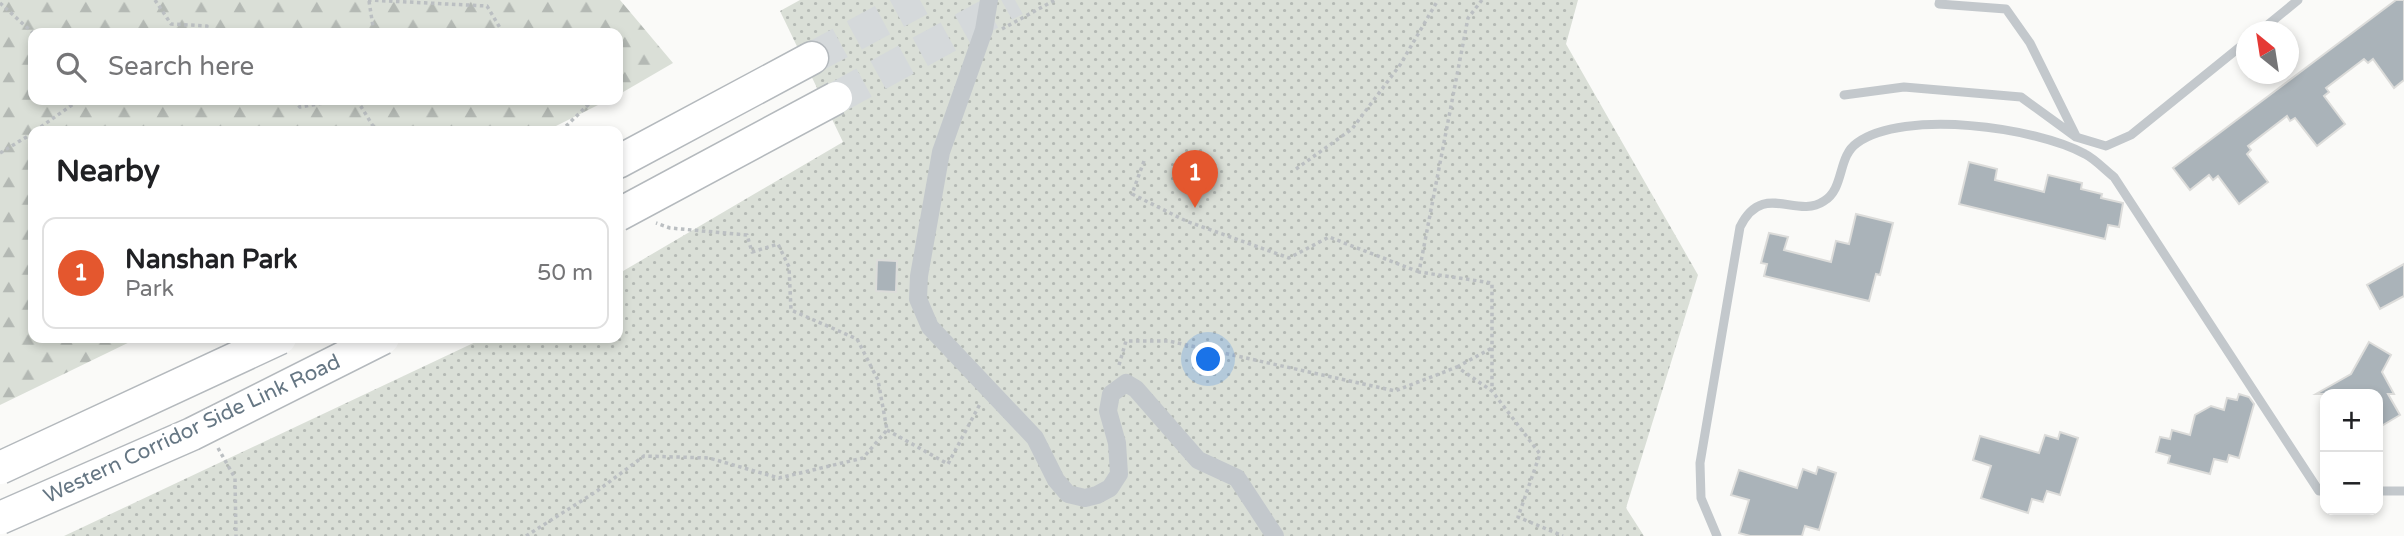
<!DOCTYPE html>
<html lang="en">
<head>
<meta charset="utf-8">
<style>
  body { margin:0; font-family:"Varela Round",sans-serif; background:#f2f2f2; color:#202124 }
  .controls { position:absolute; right:21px; bottom:21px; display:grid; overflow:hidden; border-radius:14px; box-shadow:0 4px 10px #0003 }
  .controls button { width:63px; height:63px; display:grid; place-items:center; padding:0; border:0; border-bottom:2px solid #e0e0e0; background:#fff; color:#202124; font:35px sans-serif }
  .compass { position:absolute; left:2236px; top:21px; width:63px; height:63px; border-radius:50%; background:#fff; box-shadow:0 4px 10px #0003; rotate:330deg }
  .you { position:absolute; left:1209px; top:360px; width:24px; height:24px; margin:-18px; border:5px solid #fff; border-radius:50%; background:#1a73e8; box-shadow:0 0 0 10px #1a73e833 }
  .badge { display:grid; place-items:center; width:46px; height:46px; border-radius:50%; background:#e4572e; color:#fff; font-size:23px; font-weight:700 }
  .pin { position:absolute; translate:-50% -58px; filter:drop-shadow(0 2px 4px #0008) }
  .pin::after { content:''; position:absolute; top:37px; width:24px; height:21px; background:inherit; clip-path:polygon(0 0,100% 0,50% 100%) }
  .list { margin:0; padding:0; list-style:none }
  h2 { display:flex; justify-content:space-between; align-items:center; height:91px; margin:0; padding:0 28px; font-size:30px }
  h2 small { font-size:23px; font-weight:400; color:#757577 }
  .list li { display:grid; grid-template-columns:46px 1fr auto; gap:21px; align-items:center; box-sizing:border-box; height:112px; margin:0 14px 14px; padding:0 14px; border:2px solid #e0e0e0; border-radius:14px }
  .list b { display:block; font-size:26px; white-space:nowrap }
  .list p { margin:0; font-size:23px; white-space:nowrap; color:#757577 }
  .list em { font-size:23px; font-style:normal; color:#757577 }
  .icon { flex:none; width:38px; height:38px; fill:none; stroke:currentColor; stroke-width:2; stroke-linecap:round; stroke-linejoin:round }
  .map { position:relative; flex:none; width:2404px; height:536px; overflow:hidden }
  .search { position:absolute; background:#fff; box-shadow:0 4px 10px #0003; left:28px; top:28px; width:595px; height:77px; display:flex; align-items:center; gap:18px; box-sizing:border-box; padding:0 24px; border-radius:14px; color:#757577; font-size:26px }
  .panel { position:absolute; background:#fff; box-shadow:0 4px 10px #0003; left:28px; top:126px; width:595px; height:217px; border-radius:14px }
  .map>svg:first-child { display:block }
  .forest { fill:url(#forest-firs) }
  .park { fill:url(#park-dots) }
  .building { fill:#aab3b9; stroke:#dcdcda; stroke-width:2 }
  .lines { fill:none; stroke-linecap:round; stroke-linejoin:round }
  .highway-tunnel { stroke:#d5d9db; stroke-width:32; stroke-dasharray:32 16; stroke-linecap:butt }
  .highway-casing { stroke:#b4b9bd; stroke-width:35 }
  .path { stroke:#bbbfc2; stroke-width:3.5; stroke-dasharray:3.5 3.5; stroke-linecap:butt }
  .lane { stroke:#c3c8cc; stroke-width:9 }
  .street { stroke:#c3c8cc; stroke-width:18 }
  .highway { stroke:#fff; stroke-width:32 }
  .highway-bridge-casing { stroke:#b4b9bd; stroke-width:35; stroke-linecap:butt }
  .highway-bridge { stroke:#fff; stroke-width:32 }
  .labels { text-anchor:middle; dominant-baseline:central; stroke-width:7; stroke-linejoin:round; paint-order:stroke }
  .street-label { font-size:21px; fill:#657683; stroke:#fff }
</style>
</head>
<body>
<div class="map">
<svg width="2404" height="536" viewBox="0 0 2404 536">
  <defs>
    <pattern id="forest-firs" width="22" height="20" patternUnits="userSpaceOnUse" patternTransform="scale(1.75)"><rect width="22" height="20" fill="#dadfd7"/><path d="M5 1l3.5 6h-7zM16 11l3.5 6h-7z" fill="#b4b9b4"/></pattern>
    <pattern id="park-dots" width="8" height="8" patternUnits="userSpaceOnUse" patternTransform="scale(1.75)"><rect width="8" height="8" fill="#dadfd7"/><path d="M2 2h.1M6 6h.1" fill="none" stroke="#b4b9b4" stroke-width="1.8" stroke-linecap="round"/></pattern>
  </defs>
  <rect width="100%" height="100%" fill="#fafaf8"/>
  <!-- forest -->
  <path class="forest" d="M0,0H620L673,63L618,95V33H33V100H608L546,131H33V338H138L0,405Z"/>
  <!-- park -->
  <path class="park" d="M800,0H1578L1566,44L1698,275L1626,508L1644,536H64L484,338H618V274L843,142L780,11Z"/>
  <!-- building -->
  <path class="building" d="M2396,0H2404V80L2394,88L2373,59L2368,63L2364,59L2326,88L2329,92L2324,96L2345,124L2317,146L2295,118L2290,121L2287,116L2248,146L2251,150L2247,154L2268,182L2239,204L2218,176L2213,180L2209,175L2190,190L2173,168Z
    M1969,162L1997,169L1995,180L2044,192L2048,175L2082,183L2081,189L2102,194L2101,198L2123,203L2119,227L2108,225L2105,239L1959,204Z
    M1856,214L1893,223L1880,275L1876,274L1869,301L1764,276L1767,264L1761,263L1769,233L1788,237L1784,250L1831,262L1836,241L1849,244Z
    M877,260L897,261L896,292L876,291Z
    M2404,264V296L2380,309L2367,285Z
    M2369,342L2391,355L2382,372L2394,394H2388L2400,415L2378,428V394H2316L2351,374Z
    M2239,394L2249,397L2254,404L2239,458L2229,455L2227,462L2214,459L2210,474L2168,463L2170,456L2156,452L2160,437L2170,439L2172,430L2190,435L2195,415L2211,406L2224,410L2227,398L2237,400Z
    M2060,432L2078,438L2060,495L2047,491L2043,502L2032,499L2028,513L1981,498L1991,466L1973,460L1980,436L2039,453L2045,435L2058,439Z
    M1818,467L1836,473L1819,530L1805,526L1802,536H1750L1739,533L1749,500L1731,495L1739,470L1797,488L1803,469L1816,474Z"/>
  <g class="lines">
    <!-- highway-tunnel -->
    <path class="highway-tunnel" d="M812,58L920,0
      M836,98L1015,0"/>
    <!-- highway casing -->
    <g class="highway-casing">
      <path id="highway" d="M618,162L812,58"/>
    </g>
    <!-- path -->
    <path class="path" d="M155,0L171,24L207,26L205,33
      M368,0L487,6L503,33
      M1482,0L1468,18L1419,272L1492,283V391
      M369,1L374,33
      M0,3L33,33
      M1002,29L1055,0
      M294,100L300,107L341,100
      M357,100L376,131
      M35,131L79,100
      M561,131L593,100
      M0,153L33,133
      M1144,161L1132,194L1186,221L1289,258L1329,237L1419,272
      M1296,169L1352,129L1400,65L1438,0
      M1119,365L1126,341H1169L1395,391L1457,367L1492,391L1540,454L1518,517L1563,536
      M1457,367L1492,348
      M887,430L948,464L980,404
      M218,448L235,478L236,536
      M526,536L597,491L644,456L709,458L779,478L863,458L887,430L878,380L857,339L791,310L789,267L778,244L752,252L747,235L670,228L656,223"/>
    <!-- lane -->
    <path class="lane" d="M1940,0L1939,4L2006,9L2030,43L2076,136
      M2259,32L2298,0
      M1844,95L1904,87L2021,97L2076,137L2106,146L2131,135L2246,42
      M2378,491H2404
      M1717,536L1701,498L1700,463L1740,227C1763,180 1796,220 1824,201C1845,188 1837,157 1857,143C1904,109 2036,127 2085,154C2095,159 2105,170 2114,177L2319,491H2325"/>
    <!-- street -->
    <path class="street" d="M989,0L984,30L941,152L919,276L918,299L930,327L1035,438L1056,480L1068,494L1085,498L1097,495L1110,488L1119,474L1117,443L1108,411L1111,394L1126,383L1136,389L1198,460L1237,478L1275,536"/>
    <!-- highway -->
    <use href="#highway" class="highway"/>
    <!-- highway-bridge casing -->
    <g class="highway-bridge-casing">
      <path id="highway-bridge" d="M618,215L836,98
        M0,468L280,338
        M0,518L192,434L383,338"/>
    </g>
    <!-- highway-bridge -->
    <use href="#highway-bridge" class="highway-bridge"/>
  </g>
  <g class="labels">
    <!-- street labels -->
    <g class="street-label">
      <text transform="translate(192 429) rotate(-25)">Western Corridor Side Link Road</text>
    </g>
  </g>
</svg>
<div class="controls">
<button>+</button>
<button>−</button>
</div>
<svg class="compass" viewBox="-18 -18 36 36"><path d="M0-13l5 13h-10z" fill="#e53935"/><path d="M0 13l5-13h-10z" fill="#757577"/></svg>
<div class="you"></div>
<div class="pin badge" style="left:1195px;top:208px">1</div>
<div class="search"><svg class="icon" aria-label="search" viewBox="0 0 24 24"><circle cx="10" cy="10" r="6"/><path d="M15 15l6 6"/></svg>Search here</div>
<section class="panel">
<h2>Nearby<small></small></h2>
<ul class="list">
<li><span class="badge">1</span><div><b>Nanshan Park</b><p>Park</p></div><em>50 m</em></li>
</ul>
</section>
</div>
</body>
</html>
